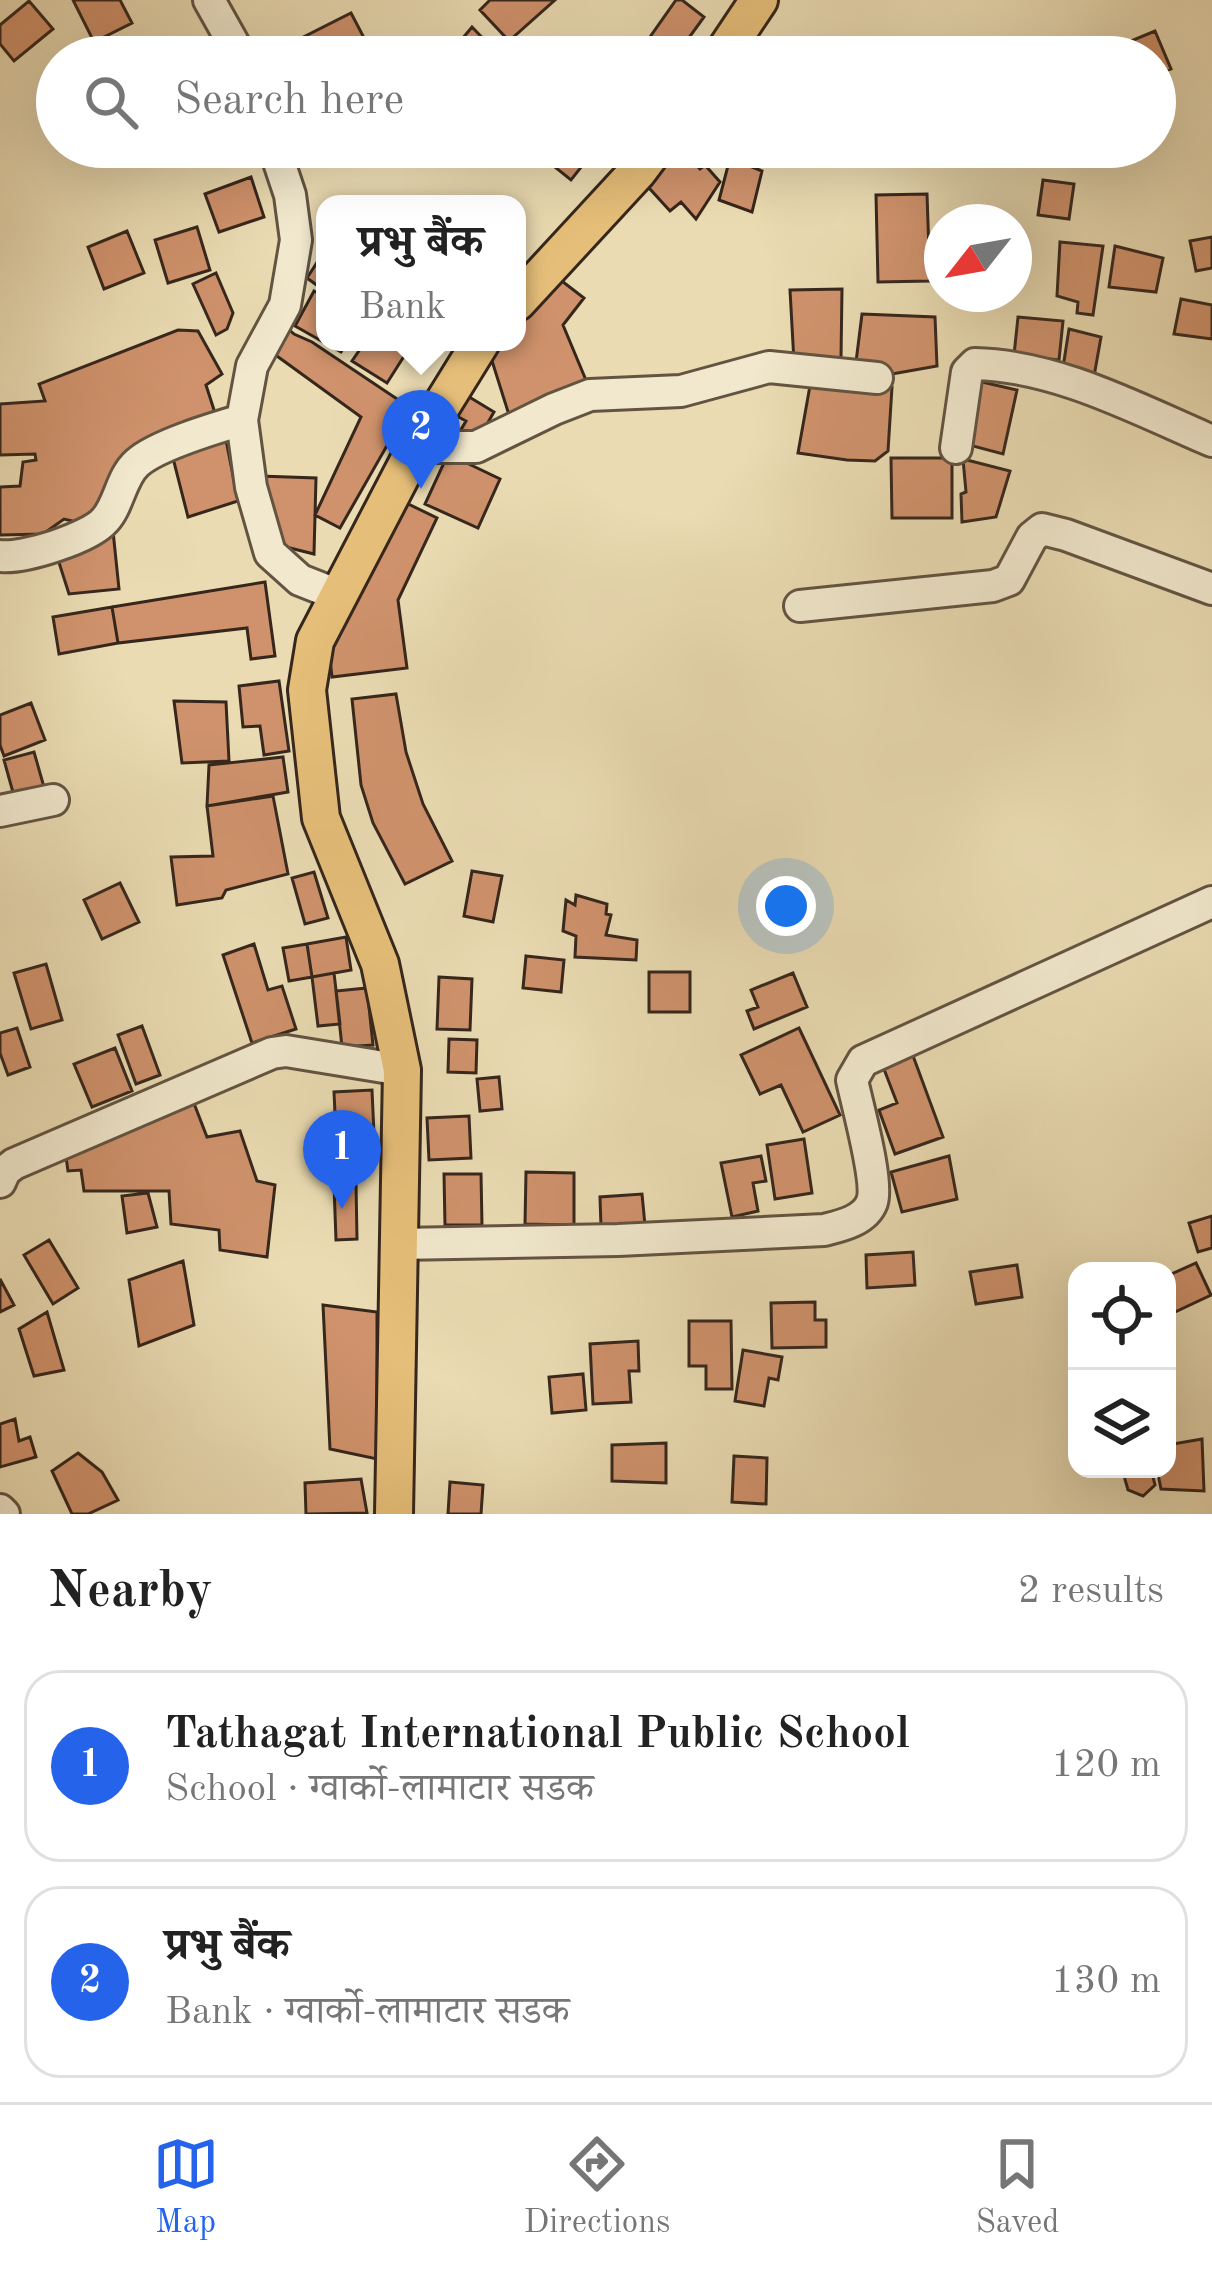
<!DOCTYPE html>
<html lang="en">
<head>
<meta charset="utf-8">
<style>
  body { margin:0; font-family:"Old Standard TT","Noto Serif Devanagari",serif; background:#f6f6f6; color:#222 }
  .controls { position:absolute; right:36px; bottom:36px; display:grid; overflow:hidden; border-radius:24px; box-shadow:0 12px 48px #0002 }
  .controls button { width:108px; height:108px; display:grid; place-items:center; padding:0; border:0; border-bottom:3px solid #e0e0e0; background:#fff; color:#222; font:60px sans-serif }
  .compass { position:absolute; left:924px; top:204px; width:108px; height:108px; border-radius:50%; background:#fff; box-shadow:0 12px 48px #0002; rotate:239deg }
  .you { position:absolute; left:786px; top:906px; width:42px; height:42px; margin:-30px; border:9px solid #fff; border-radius:50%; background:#1a73e8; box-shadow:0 0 0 18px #1a73e833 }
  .badge { display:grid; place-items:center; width:78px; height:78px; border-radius:50%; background:#2563eb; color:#fff; font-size:39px; font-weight:700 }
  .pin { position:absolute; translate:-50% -99px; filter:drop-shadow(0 3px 6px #0008) }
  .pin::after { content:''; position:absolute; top:63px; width:42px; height:36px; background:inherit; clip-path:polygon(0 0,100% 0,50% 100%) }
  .popup { position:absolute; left:316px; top:195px; width:210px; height:156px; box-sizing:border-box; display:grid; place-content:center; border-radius:24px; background:#fff; filter:drop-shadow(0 3px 9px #0005); font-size:39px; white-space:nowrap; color:#767676 }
  .popup b { font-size:45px; color:#222 }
  .popup::after { content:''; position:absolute; left:50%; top:100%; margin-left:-24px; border:24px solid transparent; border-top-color:#fff }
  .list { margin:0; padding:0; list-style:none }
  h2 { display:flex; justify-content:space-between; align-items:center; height:156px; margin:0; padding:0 48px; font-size:51px }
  h2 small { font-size:39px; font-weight:400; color:#767676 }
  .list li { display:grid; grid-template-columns:78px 1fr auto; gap:36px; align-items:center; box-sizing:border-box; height:192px; margin:0 24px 24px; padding:0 24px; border:3px solid #e0e0e0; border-radius:36px }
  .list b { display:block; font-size:45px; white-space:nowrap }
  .list p { margin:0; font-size:39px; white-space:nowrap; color:#767676 }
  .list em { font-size:39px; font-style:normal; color:#767676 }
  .icon { flex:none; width:66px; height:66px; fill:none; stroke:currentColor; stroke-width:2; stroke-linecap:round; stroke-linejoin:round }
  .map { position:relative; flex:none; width:1212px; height:1514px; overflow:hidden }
  .search { position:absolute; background:#fff; box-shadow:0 12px 48px #0002; left:36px; right:36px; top:36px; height:132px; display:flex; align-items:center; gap:30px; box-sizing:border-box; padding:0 42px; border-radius:66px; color:#767676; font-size:45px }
  .sheet { height:588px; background:#fff }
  nav { display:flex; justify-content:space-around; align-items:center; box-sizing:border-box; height:168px; border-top:3px solid #e0e0e0; background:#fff; font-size:33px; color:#767676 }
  nav a { display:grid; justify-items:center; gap:6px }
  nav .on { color:#2563eb }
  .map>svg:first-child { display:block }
  .building { fill:#cf926c; stroke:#36271d; stroke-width:3 }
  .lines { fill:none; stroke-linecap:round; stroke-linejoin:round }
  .minor-casing { stroke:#635442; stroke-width:36 }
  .major-casing { stroke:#36271d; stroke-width:42 }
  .minor { stroke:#f1e8cd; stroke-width:30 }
  .major { stroke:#e5be79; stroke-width:36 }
</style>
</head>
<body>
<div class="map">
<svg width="1212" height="1514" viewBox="0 0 1212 1514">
  <rect width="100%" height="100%" fill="#eadbb2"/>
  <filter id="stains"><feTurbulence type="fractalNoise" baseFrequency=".00167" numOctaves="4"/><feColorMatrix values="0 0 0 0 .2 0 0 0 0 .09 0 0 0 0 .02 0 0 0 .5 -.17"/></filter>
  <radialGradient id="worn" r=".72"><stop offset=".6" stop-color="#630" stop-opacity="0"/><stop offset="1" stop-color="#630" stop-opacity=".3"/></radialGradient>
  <!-- building -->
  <path class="building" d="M73,0H120L132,23L94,42Z
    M490,0H555L509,41L480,10Z
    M676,0H682L704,17L675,57H657L643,47Z
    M29,1L53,29L14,61L0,44V25Z
    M351,13L373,55L269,57L268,55Z
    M472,27L498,54L496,57H447Z
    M1155,31L1171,69L1155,75V57H1118L1114,48Z
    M530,147H597L571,180Z
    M675,147H680L700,169L705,165L720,182L696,219L681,202L670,211L640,178Z
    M730,158L762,171L752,212L719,200Z
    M251,177L264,217L219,232L205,194Z
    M1043,180L1074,184L1069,219L1038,215Z
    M927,194L930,281L878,282L876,195Z
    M197,227L210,270L168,283L155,240Z
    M127,231L144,273L104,289L88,247Z
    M1212,237V268L1196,271L1190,241Z
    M1060,242L1103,246L1093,315L1077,313L1078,302L1057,296Z
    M1115,246L1163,258L1156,292L1109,287Z
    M325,250V291L307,278Z
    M216,273L233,313L227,329L216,335L193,284Z
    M554,275L584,298L563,325L588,385L510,418L487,345L490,342H517V313Z
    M842,289L841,358L794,362L790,290Z
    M314,291L325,297V342H347L341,352L295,326Z
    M1181,299L1212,305V339L1174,334Z
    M862,314L935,317L937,366L892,374L855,370Z
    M1018,317L1063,321L1059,360L1014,355Z
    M284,325L294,334L312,342L409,407L340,528L315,515L361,417L270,351Z
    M1069,329L1101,337L1093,382L1062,374Z
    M178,330L198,331L222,374L206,385L215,413L114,491L81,523L64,519L43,534L0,535V487L20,486L23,462L36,460L35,454L0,455V404L45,401L39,384Z
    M365,342H396L408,350L387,383L352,361Z
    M811,380L892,387L888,451L875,461L847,460L798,453Z
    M982,382L1017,390L1003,454L969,445Z
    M461,392L494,412L476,443L459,433L466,421L449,412Z
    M225,435L238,501L188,517L173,458Z
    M448,454L500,479L478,528L425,504Z
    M891,458H952V518H892Z
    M963,459L1010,471L996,517L962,522L961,494L966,492Z
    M259,476L316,478L314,554L270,543Z
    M392,496L437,518L398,600L407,668L332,677L327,634Z
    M113,531L119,589L69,594L55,550Z
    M265,582L275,656L251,659L247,628L118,643L112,607Z
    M112,607L118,643L59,654L53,617Z
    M279,681L289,751L264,755L260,726L243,727L239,686Z
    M396,694L406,752L423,804L452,861L405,884L373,823L361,785L352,699Z
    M174,701L226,702L229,761L182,763Z
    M31,703L45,740L4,756L0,745V715Z
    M34,752L44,787L14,796L4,760Z
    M283,757L288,792L207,806L209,765Z
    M273,796L288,874L226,890L222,898L177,905L171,857L213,856L207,806Z
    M472,871L502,876L493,922L464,916Z
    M314,872L328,918L305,924L292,878Z
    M120,883L139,922L102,939L84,900Z
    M576,895L607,904L606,914L611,915L606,935L637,940L636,960L575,957L576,936L563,931L566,900L575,905Z
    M346,937L351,970L312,977L307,944Z
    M254,944L268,990L282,986L296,1029L252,1043L223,955Z
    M307,944L312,977L289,981L283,948Z
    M526,956L564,960L561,992L523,988Z
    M46,964L62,1020L31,1029L14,973Z
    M649,972H690V1012H649Z
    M334,973L340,1024L318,1026L312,977Z
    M793,973L807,1007L754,1029L747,1011L758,1007L751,990Z
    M439,977L472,979L470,1030L437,1029Z
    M367,988L373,1045L342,1047L336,991Z
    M142,1026L160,1075L136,1084L118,1035Z
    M17,1028L30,1067L8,1075L0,1053V1033Z
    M799,1028L840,1115L803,1132L781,1085L760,1094L741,1055Z
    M449,1039L477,1040L476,1073L448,1072Z
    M115,1048L132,1091L92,1107L74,1064Z
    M912,1053L943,1137L895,1154L879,1110L897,1103L882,1064Z
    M499,1077L502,1109L480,1111L477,1079Z
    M372,1090L374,1134L336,1135L334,1092Z
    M190,1093L207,1137L240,1131L257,1181L275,1185L267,1257L220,1250L219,1230L171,1224L169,1191H84L81,1170L68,1171L65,1150Z
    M469,1116L471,1158L429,1160L427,1118Z
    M804,1139L812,1193L775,1199L767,1145Z
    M761,1156L766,1181L753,1183L758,1211L732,1217L721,1163Z
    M949,1156L957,1199L902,1212L891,1172Z
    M526,1172L574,1173V1225L525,1224Z
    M444,1174H481L482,1225H445Z
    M356,1183L357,1239L336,1240L334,1185Z
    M148,1193L157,1227L127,1233L122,1196Z
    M642,1194L645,1225L601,1227L600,1197Z
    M1212,1216V1248L1198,1252L1189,1223Z
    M49,1240L78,1288L53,1304L24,1255Z
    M913,1252L915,1285L867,1288L866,1255Z
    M183,1261L194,1325L139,1346L129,1280Z
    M1196,1263L1211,1295L1175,1312L1167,1294V1276Z
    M1017,1265L1022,1297L976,1304L970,1272Z
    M0,1279L14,1305L0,1312Z
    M815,1302V1320H826V1347L772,1348L771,1303Z
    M323,1305L377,1312V1459L330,1449Z
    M47,1312L64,1370L34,1376L19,1329Z
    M689,1321H731L732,1389H706V1366H689Z
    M638,1341L639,1371H629L631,1402L593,1404L590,1344Z
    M743,1350L782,1357L778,1380L769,1378L764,1406L735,1401Z
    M583,1374L586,1410L552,1413L549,1377Z
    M15,1419L19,1441L30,1437L36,1457L0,1467V1424Z
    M1202,1439L1204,1491L1161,1489L1157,1469H1167V1445Z
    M666,1443V1483L612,1481V1445Z
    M78,1453L102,1472L118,1500L88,1514H72L52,1471Z
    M734,1456L767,1458L766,1504L732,1502Z
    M1122,1469H1151L1155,1485L1143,1496L1128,1490Z
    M361,1479L367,1513L306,1514L305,1483Z
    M450,1482L483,1485L481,1514H448Z"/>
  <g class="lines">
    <!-- minor casing -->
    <g class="minor-casing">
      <path id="minor" d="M209,0L241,57
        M274,147L290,195L296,240L285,305L252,366L242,420L251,487L270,553L300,580L338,595
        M416,447H476L554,409L590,395L681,391L769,367L877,378
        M956,448L967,372L975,364C1058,366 1137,409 1212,441
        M0,556C23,559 90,538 105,520C119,505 121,477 137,463C157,445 215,428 242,420
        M800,606L993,586L1009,580L1032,537L1042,529L1066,535L1212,589
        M0,811L53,800
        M0,1182L5,1171L14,1164L272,1053L286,1051L402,1070
        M399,1244L618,1240L824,1230C840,1226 865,1221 872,1202C879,1182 857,1104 852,1080L863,1061L1212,902
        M0,1510L4,1514"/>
    </g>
    <!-- major casing -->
    <g class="major-casing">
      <path id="major" d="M721,57L759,0
        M517,302L638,171L656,147
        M394,1514L402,1070L380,964L321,818L307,690L315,641L416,447L481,342"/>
    </g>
    <!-- minor -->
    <use href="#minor" class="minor"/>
    <!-- major -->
    <use href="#major" class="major"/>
  </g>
  <rect width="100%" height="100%" filter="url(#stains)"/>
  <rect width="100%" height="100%" fill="url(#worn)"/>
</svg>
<div class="controls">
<button><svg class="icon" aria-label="locate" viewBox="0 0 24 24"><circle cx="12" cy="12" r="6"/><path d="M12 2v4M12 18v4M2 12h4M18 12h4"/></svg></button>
<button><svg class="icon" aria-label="layers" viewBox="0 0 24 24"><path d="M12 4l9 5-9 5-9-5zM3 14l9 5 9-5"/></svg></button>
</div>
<svg class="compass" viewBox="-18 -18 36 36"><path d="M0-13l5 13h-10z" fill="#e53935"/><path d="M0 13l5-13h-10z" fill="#767676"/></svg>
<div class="you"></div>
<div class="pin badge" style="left:342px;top:1209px">1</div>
<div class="pin badge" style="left:421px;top:489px">2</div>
<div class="popup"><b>प्रभु बैंक</b>Bank</div>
<div class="search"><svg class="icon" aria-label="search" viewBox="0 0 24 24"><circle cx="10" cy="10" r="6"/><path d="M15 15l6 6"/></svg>Search here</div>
</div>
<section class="sheet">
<h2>Nearby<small>2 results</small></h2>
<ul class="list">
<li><span class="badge">1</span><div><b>Tathagat International Public School</b><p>School · ग्वार्को-लामाटार सडक</p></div><em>120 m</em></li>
<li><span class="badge">2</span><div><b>प्रभु बैंक</b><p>Bank · ग्वार्को-लामाटार सडक</p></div><em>130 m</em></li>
</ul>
</section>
<nav>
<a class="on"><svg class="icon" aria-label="map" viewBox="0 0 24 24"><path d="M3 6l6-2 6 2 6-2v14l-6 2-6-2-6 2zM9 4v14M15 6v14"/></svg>Map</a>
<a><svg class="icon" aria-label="directions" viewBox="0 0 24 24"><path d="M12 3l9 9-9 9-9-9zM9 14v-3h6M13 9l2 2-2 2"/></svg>Directions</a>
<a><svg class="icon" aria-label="saved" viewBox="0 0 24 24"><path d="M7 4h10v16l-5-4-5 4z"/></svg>Saved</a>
</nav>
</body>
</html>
